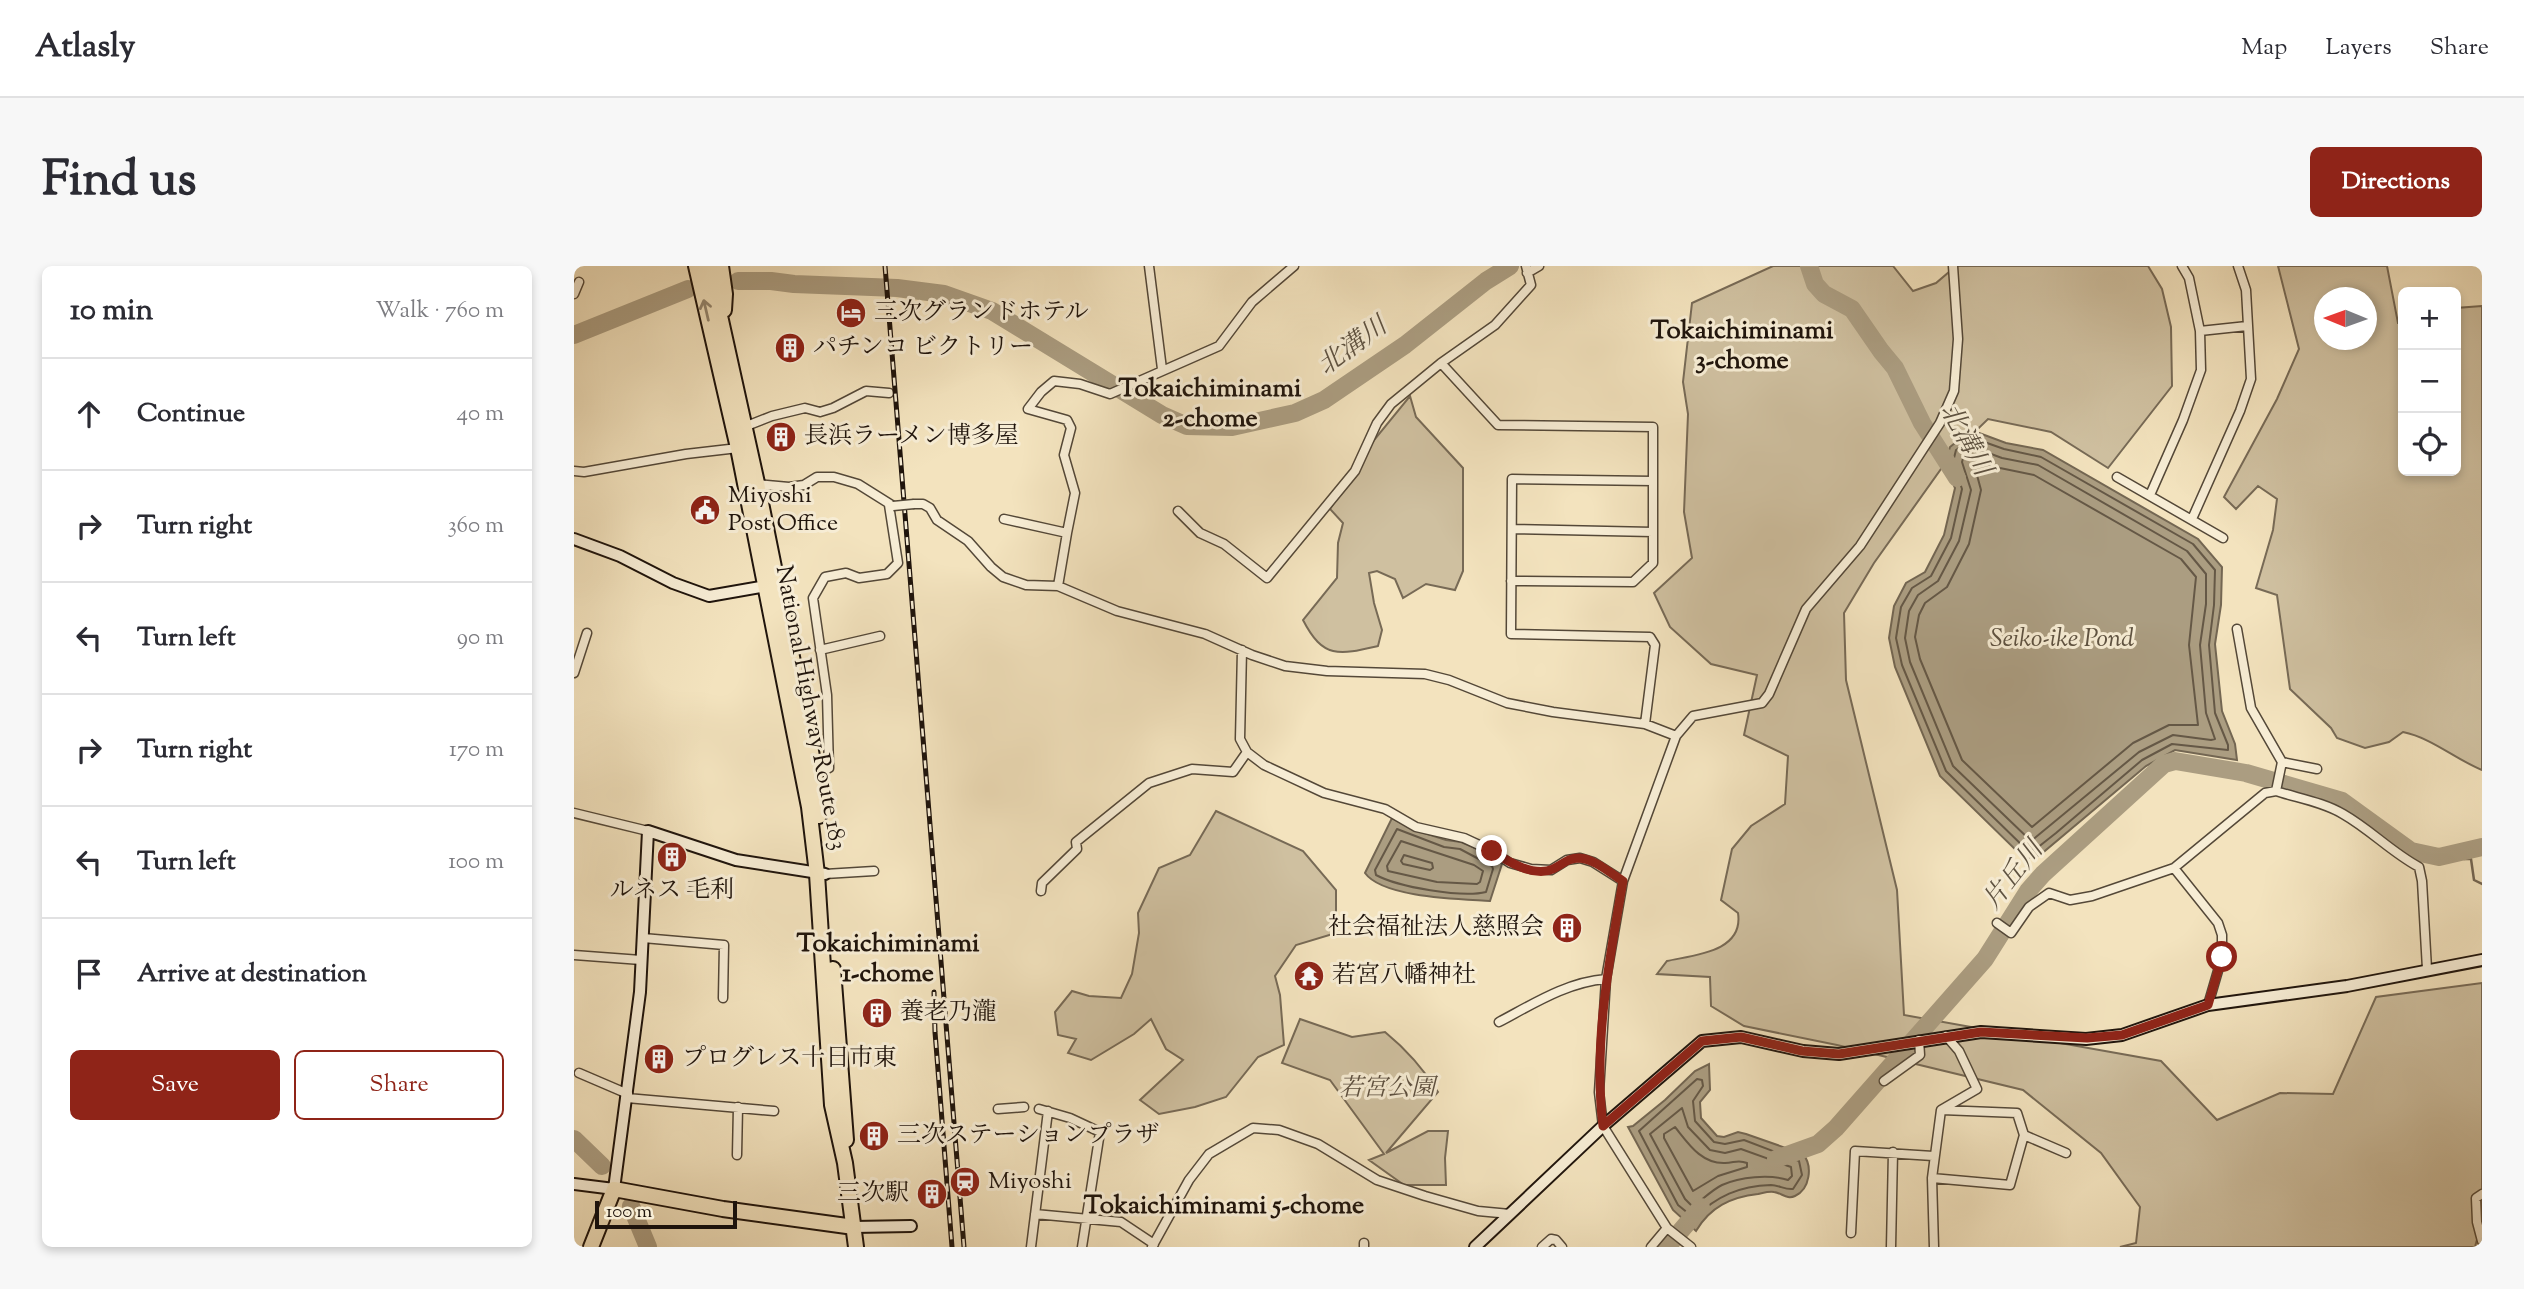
<!DOCTYPE html>
<html lang="en">
<head>
<meta charset="utf-8">
<style>
  body { margin:0; font-family:"Sorts Mill Goudy","Noto Serif JP",serif; background:#f7f7f7; color:#2b2b33 }
  .controls { position:absolute; right:21px; top:21px; display:grid; overflow:hidden; border-radius:10px; box-shadow:0 4px 10px #0003 }
  .controls button { width:63px; height:63px; display:grid; place-items:center; padding:0; border:0; border-bottom:2px solid #e1e1e2; background:#fff; color:#2b2b33; font:35px sans-serif }
  .compass { position:absolute; left:1740px; top:21px; width:63px; height:63px; border-radius:50%; background:#fff; box-shadow:0 4px 10px #0003; rotate:271deg }
  .scale { position:absolute; left:21px; bottom:18px; width:142px; box-sizing:border-box; padding-left:7px; border:4px solid #1f140c; border-top:0; font-size:19px; line-height:24px; white-space:nowrap; color:#1f140c; -webkit-text-stroke:5px #f7edd5; paint-order:stroke }
  .stop { position:absolute; width:21px; height:21px; margin:-16px; border:5px solid #8f2418; border-radius:50%; background:#fff }
  .stop.end { background:#8f2418; border-color:#fff; box-shadow:0 2px 7px #0008 }
  .list { margin:0; padding:0; list-style:none }
  h2 { display:flex; justify-content:space-between; align-items:center; height:91px; margin:0; padding:0 28px; font-size:30px }
  h2 small { font-size:23px; font-weight:400; color:#7c7c81 }
  .list li { display:grid; grid-template-columns:46px 1fr auto; gap:21px; align-items:center; box-sizing:border-box; height:112px; padding:0 28px; border-top:2px solid #e1e1e2 }
  .list b { display:block; font-size:26px; white-space:nowrap }
  .list em { font-size:23px; font-style:normal; color:#7c7c81 }
  .actions { display:flex; gap:14px; padding:21px 28px }
  .actions a { flex:1; padding:16px 0; border:2px solid #8f2418; border-radius:10px; text-align:center; font-size:24px; color:#8f2418 }
  .actions .main { background:#8f2418; color:#fff }
  .icon { flex:none; width:38px; height:38px; fill:none; stroke:currentColor; stroke-width:2; stroke-linecap:round; stroke-linejoin:round }
  .map { position:relative; flex:none; width:1908px; height:981px; overflow:hidden; border-radius:10px }
  header { display:flex; align-items:center; gap:42px; box-sizing:border-box; height:98px; padding:0 35px; background:#fff; border-bottom:2px solid #e1e1e2 }
  header strong { font-size:33px }
  nav { display:flex; gap:38px; margin-inline-start:auto; font-size:24px }
  .intro { display:flex; align-items:center; justify-content:space-between; box-sizing:border-box; height:168px; padding:0 42px }
  h1 { margin:0; font-size:49px }
  .button { padding:18px 32px; border-radius:10px; background:#8f2418; color:#fff; font-size:24px; font-weight:700 }
  main { display:flex; gap:42px; padding:0 42px }
  aside { flex:1; background:#fff; border-radius:10px; box-shadow:0 4px 10px #0003 }
  .map>svg:first-child { display:block }
  .green { fill:#cfc0a0; stroke:#776a56; stroke-width:2; fill-rule:evenodd }
  .water { fill:#ab9d81; stroke:#736652; stroke-width:2 }
  .lines { fill:none; stroke-linecap:round; stroke-linejoin:round }
  .shore { stroke:#655846; stroke-width:2 }
  .stream { stroke:#736652; stroke-width:2.5 }
  .river { stroke:#ab9d81; stroke-width:18 }
  .street-casing { stroke:#544838; stroke-width:11 }
  .secondary-casing { stroke:#1f140c; stroke-width:14 }
  .highway-casing { stroke:#1f140c; stroke-width:18 }
  .street { stroke:#f7edd5; stroke-width:8 }
  .secondary { stroke:#f7edd5; stroke-width:10 }
  .highway { stroke:#f3e3be; stroke-width:14 }
  .rail-casing { stroke:#1f140c; stroke-width:5 }
  .rail { stroke:#f7edd5; stroke-width:2.5; stroke-dasharray:8; stroke-linecap:butt }
  .street-bridge-casing { stroke:#544838; stroke-width:11; stroke-linecap:butt }
  .street-bridge { stroke:#f7edd5; stroke-width:8 }
  .oneway { stroke:#94866e }
  .route { stroke:#8f2418; stroke-width:9 }
  .labels { text-anchor:middle; dominant-baseline:central; stroke-width:6; stroke-linejoin:round; paint-order:stroke }
  .poi-label { font-size:24px; fill:#1f140c; stroke:#f7edd5; text-anchor:start }
  .street-label { font-size:24px; fill:#1f140c; stroke:#f7edd5 }
  .park-label { font-size:24px; font-style:italic; fill:#5d5040; stroke:#f7edd5 }
  .neighbourhood-label { font-size:26px; font-weight:bold; fill:#1f140c; stroke:#f7edd5 }
  .water-label { font-size:26px; font-style:italic; fill:#5e5241; stroke:#f7edd5 }
</style>
</head>
<body>
<header>
<strong>Atlasly</strong>
<nav><a>Map</a><a>Layers</a><a>Share</a></nav>
</header>
<div class="intro"><h1>Find us</h1><a class="button">Directions</a></div>
<main>
<aside>
<h2>10 min<small>Walk · 760 m</small></h2>
<ul class="list">
<li><svg class="icon" aria-label="ahead" viewBox="0 0 24 24"><path d="M12 20V5M6 11l6-6 6 6"/></svg><div><b>Continue</b></div><em>40 m</em></li>
<li><svg class="icon" aria-label="right" viewBox="0 0 24 24"><path d="M7 20v-9h11M14 6l5 5-5 5"/></svg><div><b>Turn right</b></div><em>360 m</em></li>
<li><svg class="icon" aria-label="left" viewBox="0 0 24 24"><path d="M17 20v-9H6M10 6l-5 5 5 5"/></svg><div><b>Turn left</b></div><em>90 m</em></li>
<li><svg class="icon" aria-label="right" viewBox="0 0 24 24"><path d="M7 20v-9h11M14 6l5 5-5 5"/></svg><div><b>Turn right</b></div><em>170 m</em></li>
<li><svg class="icon" aria-label="left" viewBox="0 0 24 24"><path d="M17 20v-9H6M10 6l-5 5 5 5"/></svg><div><b>Turn left</b></div><em>100 m</em></li>
<li><svg class="icon" aria-label="arrive" viewBox="0 0 24 24"><path d="M6 21V4h12l-3 4 3 4H6"/></svg><div><b>Arrive at destination</b></div></li>
</ul>
<div class="actions"><a class="main">Save</a><a>Share</a></div>
</aside>
<div class="map">
<svg width="1908" height="981" viewBox="0 0 1908 981">
  <rect width="100%" height="100%" fill="#f3e3be"/>
  <filter id="stains"><feTurbulence type="fractalNoise" baseFrequency=".00286" numOctaves="4"/><feColorMatrix values="0 0 0 0 .2 0 0 0 0 .09 0 0 0 0 .02 0 0 0 .5 -.17"/></filter>
  <radialGradient id="worn" r=".72"><stop offset=".6" stop-color="#630" stop-opacity="0"/><stop offset="1" stop-color="#630" stop-opacity=".3"/></radialGradient>
  <!-- green -->
  <path class="green" d="M1199,0H1319L1339,25L1362,17L1382,0H1574L1588,23L1597,61L1598,120L1534,202L1477,166L1414,153L1377,189L1300,297L1270,347L1272,414L1323,624L1330,749L1587,795L1643,854L1706,827L1759,828L1802,731L1908,717V955L1901,981H1546L1562,977L1566,941L1527,887L1449,824L1263,779L1170,760L1137,740L1136,711L1083,708L1093,695C1120,689 1170,686 1164,647L1147,634L1158,583L1177,560L1211,538L1214,490L1170,469L1183,409L1137,398L1096,361L1080,327L1118,292L1110,246L1114,148L1109,116L1118,37Z
    M1704,0H1813L1824,57H1829V205H1882V42L1908,40V504C1881,493 1858,472 1829,466L1815,476L1791,482L1763,472L1757,462L1716,423L1703,329L1682,322L1699,264L1703,233L1684,220L1662,243L1650,231L1703,133L1725,83ZM1750,32H1792V74H1750Z
    M836,130L842,151L889,202V305L881,324L852,318L829,332L821,313L803,305L795,307L800,337L808,364L804,380C765,389 749,393 729,354L763,312L764,277L769,257L756,243L796,179Z
    M642,545L729,585L762,624V667L722,679L701,710L706,729L710,779L684,791L652,831L621,841L585,848L566,834L609,794L592,783L577,753L560,768L517,794L494,787L502,773L484,769L481,746L498,725L515,730L547,732L558,708L565,667L564,647L585,602L616,589Z
    M726,753L778,771L811,766C833,784 849,802 864,826L812,887L854,865H874L871,892L872,919H830L795,894L810,888L756,814L708,797Z"/>
  <!-- water -->
  <path class="water" d="M1397,164L1432,177L1469,184L1624,273L1648,301L1647,339L1641,378L1648,445L1661,478L1663,494L1601,484L1572,500L1466,589L1451,593L1366,510L1321,401L1315,372L1320,340L1332,317L1351,306L1370,269L1381,222L1371,198L1376,181Z
    M818,552L841,564L872,574L887,576L908,585L928,598L916,635C887,633 809,632 791,607Z
    M1135,798L1136,824L1126,836L1127,852L1143,870L1150,871L1164,866L1172,868L1229,888C1239,900 1236,923 1221,930C1213,934 1208,927 1200,926C1195,925 1189,927 1184,928C1157,931 1136,941 1122,965L1099,944L1054,861L1059,860L1091,834L1121,805Z"/>
  <g class="lines">
    <!-- shore -->
    <path class="shore" d="M1399,172L1430,183L1467,191L1619,278L1641,304L1640,339L1635,379L1641,447L1654,479V484L1598,478L1568,494L1482,567L1463,582L1454,585L1372,505L1328,399L1322,372L1327,341L1338,322L1357,310L1377,272L1388,223L1379,196L1382,184Z
      M1401,182L1428,192L1464,199L1613,285L1632,308V338L1626,379L1632,447L1641,473L1637,474L1599,469L1565,486L1457,575L1379,500L1336,396L1331,372L1335,345L1344,329L1364,315L1385,275L1397,224L1388,196L1390,189Z
      M1405,195L1426,202L1460,209L1607,293L1622,311L1615,379L1624,459H1595L1559,477L1458,561L1388,494L1346,393L1341,371L1345,349L1351,337L1373,321L1395,278L1407,224L1400,198Z
      M823,563L870,581L886,583L918,600L919,603L912,626C888,632 824,621 802,609L801,604Z
      M827,575L900,599L909,605L906,616L903,618L863,616L814,605L813,600Z
      M830,589L858,597L859,602L856,604L829,598L827,595Z
      M1123,813L1128,814L1129,820L1119,835L1121,855L1140,876L1151,878L1170,874L1225,895L1228,909L1219,923C1211,924 1205,919 1197,919C1165,920 1143,930 1120,952L1104,939L1065,865Z
      M1108,842L1114,861L1136,884L1151,887L1167,883L1217,901L1218,910L1214,914C1195,908 1166,911 1148,919C1138,924 1129,933 1121,939H1117L1111,933L1076,868Z
      M1101,861C1114,877 1127,898 1151,897C1160,897 1164,893 1173,897V901L1144,910L1119,925L1090,872V868Z"/>
    <!-- stream -->
    <path class="stream" d="M1888,586L1890,593H1897L1900,614L1908,618"/>
    <!-- river -->
    <path class="river" d="M1235,0L1241,18L1250,28L1278,43L1307,85L1321,102L1348,157L1383,212
      M164,15H197L220,18L323,22L370,28L418,45L588,149L613,160L658,161L721,147L750,134L831,79L912,15L936,0
      M0,69L114,23
      M0,873L28,900
      M1202,893L1244,878L1262,862L1411,693L1454,625L1469,608L1590,498L1601,495L1672,507L1768,535L1837,585L1865,591L1908,581
      M57,940L74,981
      M1093,981L1127,941"/>
    <!-- street casing -->
    <g class="street-casing">
      <path id="street" d="M575,0L588,103
        M953,7L965,0
        M0,28L5,16
        M1626,65L1673,60
        M867,97L924,159L1079,161V297L1059,316L937,315
        M170,161L198,150L231,142L246,146L259,142L292,125L315,127
        M0,205L10,206L112,188L164,182
        M1543,211L1649,272
        M181,218L215,221L230,219L243,211H260L284,218L319,240
        M1576,229L1609,154L1627,104L1626,65L1615,12L1608,0
        M340,238H349L356,242L363,254L394,275L417,301L429,311L452,319L484,320L543,345L631,368L678,389L711,400L753,405L851,408L875,414L933,437L979,446L1071,458L1102,470
        M604,245L626,267L650,278L693,312L781,205L803,157L817,138L867,97L921,59L957,19L952,0
        M430,253L493,267L484,320
        M1618,253L1666,145L1677,113L1672,24L1664,0
        M938,263L1079,266
        M493,267L501,227L490,189L497,162L493,154L454,143L467,126L480,115L506,118L536,128L645,80L678,36L720,0
        M1663,363L1677,442L1708,496L1702,525
        M246,384L306,370
        M668,384L666,473L673,486L690,499L750,527L811,543L842,561L890,572L918,585L936,597L957,603L977,604L993,594L1006,592L1019,596L1049,615
        M0,407L13,367
        M1071,458L1081,379L1076,371L937,368L938,213L1079,215
        M1708,496L1743,503
        M241,505L255,502L253,429L239,332L251,311L272,307L285,312L313,308L324,297L315,239
        M0,547L74,565
        M1600,602L1644,657L1648,669V691L1634,739
        M251,608L300,605
        M467,625L468,617L503,583L502,576L575,517L618,503L659,506L673,486
        M1423,657L1437,667L1455,641L1475,627L1496,634L1518,630L1600,602L1691,527L1702,525C1723,532 1749,536 1769,548C1797,564 1817,586 1845,601L1848,615L1853,703
        M69,672L150,679L149,732
        M0,689L67,694
        M925,756C959,738 993,716 1032,713
        M5,807L54,828
        M1310,815L1346,789L1345,774
        M53,832L200,845
        M424,843L450,841
        M465,843L496,852L526,866L508,981
        M1450,869L1492,887
        M163,889L164,841
        M1358,912L1436,919L1450,869L1443,847L1368,844
        M1908,928L1902,932L1903,956L1908,975
        M461,948L547,956L580,978
        M1277,967L1281,885L1359,890
        M790,977V981
        M457,981L474,845
        M578,981L615,914L635,888L679,862L705,864L744,878L803,914L851,930L904,945L936,948
        M968,981L977,973L982,974L988,981
        M1077,981L1093,962
        M1117,981L1093,962L1029,860L1025,826L1032,713L1049,615L1102,470L1119,450L1188,437L1195,428L1232,343L1286,280L1366,157L1380,125L1384,73L1379,0
        M1317,981L1319,886
        M1360,981L1358,912L1367,844L1403,823L1385,785L1372,770"/>
    </g>
    <!-- secondary casing -->
    <g class="secondary-casing">
      <path id="secondary" d="M0,273L46,290L99,317L135,330L198,319
        M0,918L40,923L66,726L74,565L162,594L251,608
        M280,961L337,960
        M901,981L1029,860L1128,775L1167,771L1229,785L1265,788L1407,766L1512,773L1548,769L1634,739L1773,720L1908,694"/>
    </g>
    <!-- highway casing -->
    <g class="highway-casing">
      <path id="highway" d="M122,0L164,182L235,541L243,608L258,839L271,897L282,981
        M135,0L183,217L241,505L245,550
        M147,0L151,28L150,44
        M259,703L272,874
        M17,981L40,923L149,943L280,961"/>
    </g>
    <!-- street -->
    <use href="#street" class="street"/>
    <!-- secondary -->
    <use href="#secondary" class="secondary"/>
    <!-- highway -->
    <use href="#highway" class="highway"/>
    <!-- rail casing -->
    <g class="rail-casing">
      <path id="rail" d="M311,0L390,981
        M360,726L361,766L378,981"/>
    </g>
    <!-- rail -->
    <use href="#rail" class="rail"/>
    <!-- street-bridge casing -->
    <g class="street-bridge-casing">
      <path id="street-bridge" d="M319,240L340,238"/>
    </g>
    <!-- street-bridge -->
    <use href="#street-bridge" class="street-bridge"/>
  </g>
  <!-- one-way arrows -->
  <defs><path id="oneway-shaft" d="M-6 0H5M1.5-3L5.5 0L1.5 3" fill="none" stroke-width="1.6" stroke-linecap="round" stroke-linejoin="round" transform="scale(1.75)"/></defs>
  <use class="oneway" href="#oneway-shaft" transform="translate(132 44) rotate(-103)"/>
  <g class="lines">
    <!-- route -->
    <path class="route" d="M918,585C933,595 960,612 979,603C989,598 994,592 1005,592C1021,593 1036,607 1049,615C1035,696 1019,778 1029,860L1128,775L1167,771L1228,785L1265,788L1407,766L1513,772L1548,769L1634,739L1648,691"/>
  </g>
  <!-- icons -->
  <defs>
    <g id="hotel-disc" transform="scale(1.575)"><circle r="9.5" fill="#8f2418" stroke="#f7edd5"/><path d="M-6-4.5h1.5V1H6V5H4.5V3h-9V5H-6ZM-4 0a1.8 1.8 0 1 1 3.6 0ZM.5 0V-2.5h3Q6-2.5 6 0Z" fill="#fff"/></g>
    <g id="building-disc" transform="scale(1.575)"><circle r="9.5" fill="#8f2418" stroke="#f7edd5"/><path d="M-4-6H4V6H1V3H-1V6H-4ZM-2.5-4.3h1.7v1.8h-1.7ZM.8-4.3h1.7v1.8H.8ZM-2.5-1h1.7V.8h-1.7ZM.8-1h1.7V.8H.8Z" fill="#fff"/></g>
    <g id="civic-disc" transform="scale(1.575)"><circle r="9.5" fill="#8f2418" stroke="#f7edd5"/><path d="M-.6-6.5H3V-4.5H.6V-3L4-1V1h2V6H-6V1h2V-1L-.6-3ZM-1.2 2.5V6h2.4V2.5Z" fill="#fff"/></g>
    <g id="temple-disc" transform="scale(1.575)"><circle r="9.5" fill="#8f2418" stroke="#f7edd5"/><path d="M0-6L5-2H3V0L6.5 2.5H4V6H1.5V3h-3V6H-4V2.5H-6.5L-3 0V-2H-5Z" fill="#fff"/></g>
    <g id="station-disc" transform="scale(1.575)"><circle r="9.5" fill="#8f2418" stroke="#f7edd5"/><path d="M-3-6H3Q5-6 5-4V2Q5 4 3 4L4.5 6H3L1.5 4h-3L-3 6H-4.5L-3 4Q-5 4-5 2V-4Q-5-6-3-6ZM-3.5-4v3h7v-3ZM-3.5 1v1.5H-2V1ZM2 1v1.5H3.5V1Z" fill="#fff"/></g>
  </defs>
  <g fill-rule="evenodd">
    <use href="#hotel-disc" x="277" y="47"/>
    <use href="#building-disc" x="216" y="82"/>
    <use href="#building-disc" x="207" y="171"/>
    <use href="#civic-disc" x="131" y="244"/>
    <use href="#building-disc" x="98" y="591"/>
    <use href="#building-disc" x="993" y="662"/>
    <use href="#temple-disc" x="735" y="710"/>
    <use href="#building-disc" x="303" y="747"/>
    <use href="#building-disc" x="85" y="793"/>
    <use href="#building-disc" x="300" y="870"/>
    <use href="#station-disc" x="391" y="916"/>
    <use href="#building-disc" x="358" y="928"/>
  </g>
  <g class="labels">
    <!-- poi labels -->
    <g class="poi-label">
      <text x="300" y="47">三次グランドホテル</text>
      <text x="239" y="82">パチンコ ビクトリー</text>
      <text x="230" y="171">長浜ラーメン博多屋</text>
      <text x="154" y="230">Miyoshi<tspan x="154" dy="28">Post Office</tspan></text>
      <text x="98" y="625" text-anchor="middle">ルネス 毛利</text>
      <text x="970" y="662" text-anchor="end">社会福祉法人慈照会</text>
      <text x="758" y="710">若宮八幡神社</text>
      <text x="326" y="747">養老乃瀧</text>
      <text x="108" y="793">プログレス十日市東</text>
      <text x="323" y="870">三次ステーションプラザ</text>
      <text x="414" y="916">Miyoshi</text>
      <text x="335" y="928" text-anchor="end">三次駅</text>
    </g>
    <!-- street labels -->
    <g class="street-label">
      <text transform="translate(236 442) rotate(79)">National Highway Route 183</text>
    </g>
    <!-- park labels -->
    <g class="park-label">
      <text x="813" y="823">若宮公園</text>
    </g>
    <!-- neighbourhood labels -->
    <g class="neighbourhood-label">
      <text x="1168" y="65">Tokaichiminami<tspan x="1168" dy="30">3-chome</tspan></text>
      <text x="636" y="123">Tokaichiminami<tspan x="636" dy="30">2-chome</tspan></text>
      <text x="314" y="678">Tokaichiminami<tspan x="314" dy="30">1-chome</tspan></text>
      <text x="650" y="940">Tokaichiminami 5-chome</text>
    </g>
    <!-- water labels -->
    <g class="water-label">
      <text transform="translate(779 81) rotate(-36)">北溝川</text>
      <text transform="translate(1391 174) rotate(61)">北溝川</text>
      <text x="1488" y="373">Seiko-ike Pond</text>
      <text transform="translate(1440 610) rotate(-52)">片丘川</text>
    </g>
  </g>
  <rect width="100%" height="100%" filter="url(#stains)"/>
  <rect width="100%" height="100%" fill="url(#worn)"/>
</svg>
<div class="controls">
<button>+</button>
<button>−</button>
<button><svg class="icon" aria-label="locate" viewBox="0 0 24 24"><circle cx="12" cy="12" r="6"/><path d="M12 2v4M12 18v4M2 12h4M18 12h4"/></svg></button>
</div>
<svg class="compass" viewBox="-18 -18 36 36"><path d="M0-13l5 13h-10z" fill="#e53935"/><path d="M0 13l5-13h-10z" fill="#7c7c81"/></svg>
<div class="scale">100 m</div>
<div class="stop" style="left:1648px;top:691px"></div>
<div class="stop end" style="left:918px;top:585px"></div>
</div>
</main>
</body>
</html>
